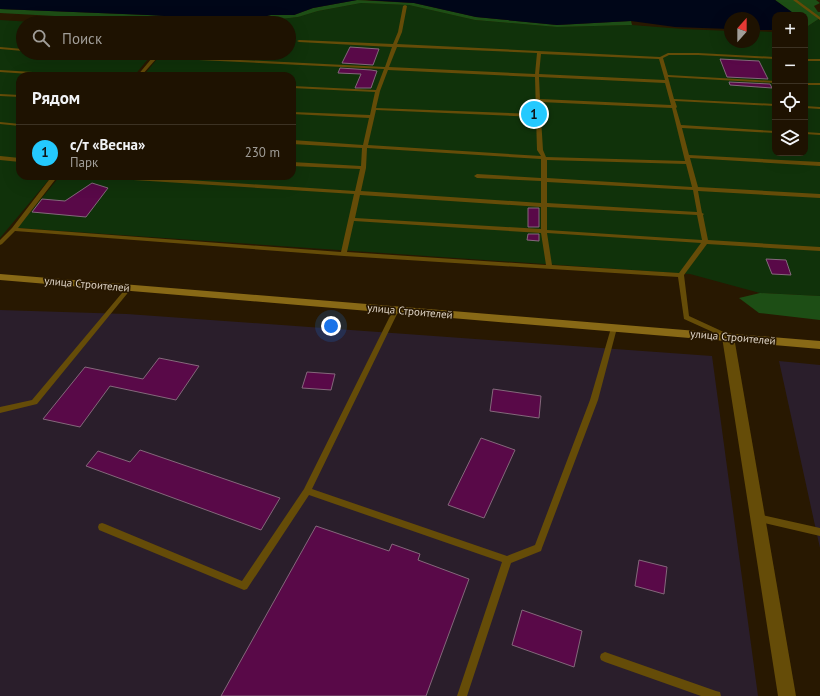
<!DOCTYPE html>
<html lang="ru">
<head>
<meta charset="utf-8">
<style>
  body { margin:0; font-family:"PT Sans",sans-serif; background:#2b2010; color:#f1f3f6 }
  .controls { position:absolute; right:12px; top:12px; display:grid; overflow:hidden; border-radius:8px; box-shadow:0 4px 16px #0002 }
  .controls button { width:36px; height:36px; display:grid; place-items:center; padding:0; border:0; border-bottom:1px solid #3c3223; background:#1e1201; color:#f1f3f6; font:20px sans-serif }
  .compass { position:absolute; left:724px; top:12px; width:36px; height:36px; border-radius:50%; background:#1e1201; box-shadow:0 4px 16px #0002; rotate:21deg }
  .you { position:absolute; left:331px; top:326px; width:14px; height:14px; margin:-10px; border:3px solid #fff; border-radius:50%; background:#1a73e8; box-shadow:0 0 0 6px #1a73e833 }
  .badge { display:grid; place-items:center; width:26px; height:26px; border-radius:50%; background:#24c9fe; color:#111; font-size:13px; font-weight:700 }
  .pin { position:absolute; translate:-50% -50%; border:2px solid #fff; box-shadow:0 1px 4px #0006 }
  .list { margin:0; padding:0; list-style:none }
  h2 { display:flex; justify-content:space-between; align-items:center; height:52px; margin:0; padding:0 16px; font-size:17px }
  h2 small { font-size:13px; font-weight:400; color:#a19e99 }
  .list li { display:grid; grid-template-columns:26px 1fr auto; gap:12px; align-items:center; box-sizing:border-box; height:56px; padding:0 16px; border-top:1px solid #3c3223 }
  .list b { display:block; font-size:15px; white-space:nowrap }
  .list p { margin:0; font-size:13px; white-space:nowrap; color:#a19e99 }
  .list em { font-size:13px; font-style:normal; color:#a19e99 }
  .icon { flex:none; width:22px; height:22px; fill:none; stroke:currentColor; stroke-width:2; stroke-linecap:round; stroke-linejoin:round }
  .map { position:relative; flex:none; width:820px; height:696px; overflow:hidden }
  .search { position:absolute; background:#1e1201; box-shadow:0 4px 16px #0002; left:16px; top:16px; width:280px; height:44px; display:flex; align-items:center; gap:10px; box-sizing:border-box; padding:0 14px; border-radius:22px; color:#a19e99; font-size:15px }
  .panel { position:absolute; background:#1e1201; box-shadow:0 4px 16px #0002; left:16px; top:72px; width:280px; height:108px; border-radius:12px }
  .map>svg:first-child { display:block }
  .industrial { fill:#2a1e2b }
  .green { fill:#10320a }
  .forest { fill:#1d4e15 }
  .water { fill:#000618 }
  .building { fill:#590948; stroke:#84687b }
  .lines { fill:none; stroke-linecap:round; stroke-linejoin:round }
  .lane { fill:#654c08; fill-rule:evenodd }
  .street { fill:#654c08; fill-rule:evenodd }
  .secondary { fill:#886916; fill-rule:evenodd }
  .labels { text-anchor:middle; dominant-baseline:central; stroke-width:3.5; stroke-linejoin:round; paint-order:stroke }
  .street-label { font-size:11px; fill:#dfd4c6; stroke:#281801 }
</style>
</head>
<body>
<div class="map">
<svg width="820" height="696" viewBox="0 0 820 696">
  <rect width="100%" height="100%" fill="#281801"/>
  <!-- industrial -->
  <path class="industrial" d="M0,310L127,314L712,356L758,696H0Z
    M779,361L820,365V548L816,530Z"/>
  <!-- green -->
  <path class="green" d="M361,3L409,5L475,20L557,27L632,25L683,29L730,31V42H754V31L775,32V153H805V28L820,18V296L760,293L690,274L17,228L60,176H292V76H143L162,53H289V23H245L298,17L318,11Z
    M0,20L48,23H23V53H153L134,76H20V176H52L0,238Z"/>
  <!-- forest -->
  <path class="forest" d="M357,0L414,3L476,17L557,25L631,21L632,25L557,27L475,20L409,5L361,3L318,11L298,17L245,23H182L0,13V9L148,15L199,18L220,22L254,19L271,15H294L313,8Z
    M775,0H816L820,3L814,6L818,12H820V18L805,28V15H796Z
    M760,293L820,296V320L759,313L739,298Z"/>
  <!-- water -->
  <path class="water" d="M0,0H357L313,8L294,15H271L254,19L220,22L199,18L148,15L0,9Z
    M366,0H775L796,15H775V30H754V18H730V29L675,27L631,21L557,25L476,17L414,3Z"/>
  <!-- building -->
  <path class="building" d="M350,47L379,49L373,65L342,63Z
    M720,59L759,61L768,79L727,77Z
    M340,68L371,70L377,71L371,88H355L361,74L338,73Z
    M729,82L770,84L772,88L730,85Z
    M92,183L108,188L86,217L32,212L42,199L65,201Z
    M528,208H539V227H528Z
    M528,234H539V241L527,240Z
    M766,259L786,260L791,275L772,274Z
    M159,358L199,366L176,400L110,386L80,427L43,419L85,367L143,379Z
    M307,372L335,374L331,390L302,388Z
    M493,389L541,396L539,418L490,411Z
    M481,438L515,450L484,518L448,505Z
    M140,450L280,498L261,530L86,466L98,451L130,462Z
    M316,526L389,551L392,544L420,554L418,560L469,579L426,696H221Z
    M639,560L667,567L664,594L635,586Z
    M522,610L582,631L574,667L512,645Z"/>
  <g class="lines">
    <!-- lane -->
    <path class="lane" d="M793,0H797L820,17V20Z
      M405,5L407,6L402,32L397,44L660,57L668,53H698L775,57V59L698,55H669L663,58L668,75L775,81V83L668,77L674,99L775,104V106L675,101L677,107L676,108L681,125L775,131V133L682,128L689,155L820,162V166L690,158L698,187L820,194V198L698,191L702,213L704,214L703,215L708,240L820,247V251L707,244L684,275L689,316L728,334L729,336L726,338L684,319L678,277L344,256L15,231L2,244L0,245V240L12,228L52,176H58L18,228L341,252L354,194L102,178L99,176H127L355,191L360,169L292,166V162L361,166L362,148L292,144V140L363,145L369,118L292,114V112L370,115L375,92L292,88V86L376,90L384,69L157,58L141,76H137L152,58L77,54L75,53H103L155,56L157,53H161L159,56L385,67L392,47L299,42L297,41L299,40L393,44L398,32L403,6ZM397,47L537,53L535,74L389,67ZM541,54L659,59L665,80L539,74ZM388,70L535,77L536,114L376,108L380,91ZM539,77L665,83L671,105L540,99ZM540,102L672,108L685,161L546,157L543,150ZM376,110L536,117L537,150L541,156L368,145ZM367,148L541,159V178L477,174L474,176L477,178L541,181V203L361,191L366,168ZM547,160L686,164L692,187L547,178ZM547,182L693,190L697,212L547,203ZM360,195L541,207V229L355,218ZM547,207L697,215L702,240L547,230ZM354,221L541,233L546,265L347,252ZM547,233L701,243L679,273L552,265Z
      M0,47L23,49V51L0,49Z
      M805,59H820V61H805Z
      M0,70L82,75L84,76H60L0,72Z
      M805,83H820V85H805Z
      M0,94L20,95V97L0,96Z
      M805,106L820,107V109L805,108Z
      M0,122L20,124V126L0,124Z
      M805,132L820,133V135L805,134Z
      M0,156L20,158V162L0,160Z
      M129,286L131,287L132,288L131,289L37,404L0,413V407L32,400L127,287Z
      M394,308H396L399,310L312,489L507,556L535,545L590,400L611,328L614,326L617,328L598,400L542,548L541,551L511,563L467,696H457L502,562L309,495L247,589L244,590L99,530L98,527L99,524L102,523L105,524L242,581L304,489Z
      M758,514L820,528V536L755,521L754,518L755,515Z
      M605,652L716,691L720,692L721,696H701L605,662L601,660L600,657L601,654Z"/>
    <!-- street -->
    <path class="street" d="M728,333L732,334L734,337L796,696H778L722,337L724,334Z"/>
    <!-- secondary -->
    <path class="secondary" d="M0,274L820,341V349L0,280Z"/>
  </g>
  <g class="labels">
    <!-- street labels -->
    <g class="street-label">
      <text transform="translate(87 284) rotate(5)">улица Строителей</text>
      <text transform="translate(410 311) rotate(5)">улица Строителей</text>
      <text transform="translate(733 337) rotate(5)">улица Строителей</text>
    </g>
  </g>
</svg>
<div class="controls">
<button>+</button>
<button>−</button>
<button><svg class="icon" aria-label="locate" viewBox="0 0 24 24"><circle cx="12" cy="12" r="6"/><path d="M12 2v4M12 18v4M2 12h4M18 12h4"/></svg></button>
<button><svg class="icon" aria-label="layers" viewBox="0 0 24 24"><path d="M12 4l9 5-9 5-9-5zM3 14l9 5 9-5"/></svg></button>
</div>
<svg class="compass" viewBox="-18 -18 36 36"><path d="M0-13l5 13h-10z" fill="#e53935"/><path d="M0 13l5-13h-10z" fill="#a19e99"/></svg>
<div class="you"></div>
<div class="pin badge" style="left:534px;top:114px">1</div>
<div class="search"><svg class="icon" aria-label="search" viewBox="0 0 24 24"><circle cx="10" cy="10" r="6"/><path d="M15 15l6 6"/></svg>Поиск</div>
<section class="panel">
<h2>Рядом<small></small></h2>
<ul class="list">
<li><span class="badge">1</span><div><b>с/т «Весна»</b><p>Парк</p></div><em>230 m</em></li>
</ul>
</section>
</div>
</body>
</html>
